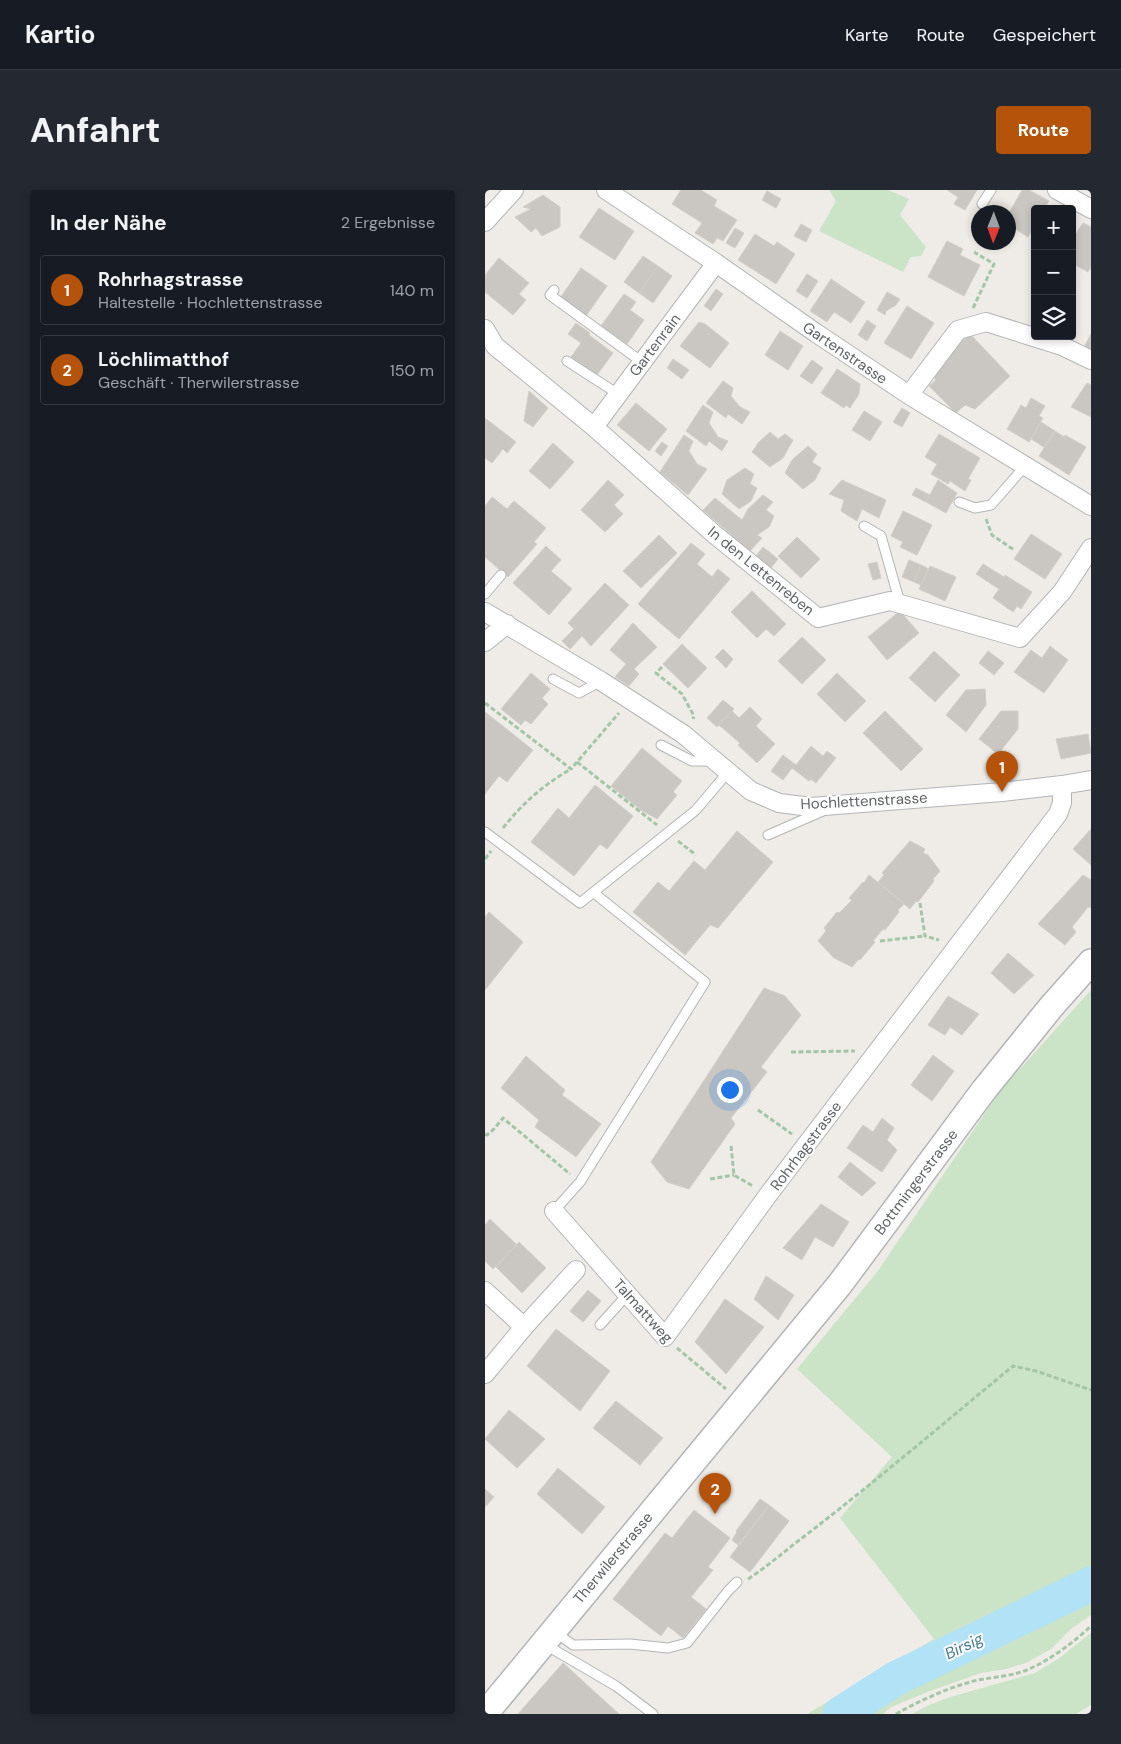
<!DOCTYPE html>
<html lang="de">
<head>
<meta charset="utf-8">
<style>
  body { margin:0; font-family:"DM Sans",sans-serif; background:#242831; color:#f1f3f6 }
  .controls { position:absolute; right:15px; top:15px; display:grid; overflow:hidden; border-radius:5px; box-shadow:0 2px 8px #0003 }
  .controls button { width:45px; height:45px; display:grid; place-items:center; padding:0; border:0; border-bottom:1px solid #363941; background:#171b24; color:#f1f3f6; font:25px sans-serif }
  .compass { position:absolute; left:486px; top:15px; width:45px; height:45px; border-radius:50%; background:#171b24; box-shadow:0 2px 8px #0003; rotate:181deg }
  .you { position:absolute; left:244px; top:899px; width:18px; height:18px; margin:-12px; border:4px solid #fff; border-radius:50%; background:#1a73e8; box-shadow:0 0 0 8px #1a73e833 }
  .badge { display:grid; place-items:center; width:32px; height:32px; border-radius:50%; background:#b45309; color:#fff; font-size:16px; font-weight:700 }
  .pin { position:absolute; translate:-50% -41px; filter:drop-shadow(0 1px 2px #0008) }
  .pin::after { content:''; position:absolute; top:26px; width:18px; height:15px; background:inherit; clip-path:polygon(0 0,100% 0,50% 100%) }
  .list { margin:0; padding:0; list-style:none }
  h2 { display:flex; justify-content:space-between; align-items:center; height:65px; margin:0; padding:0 20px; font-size:21px }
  h2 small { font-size:16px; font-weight:400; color:#9ea1a6 }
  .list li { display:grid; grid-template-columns:32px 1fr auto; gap:15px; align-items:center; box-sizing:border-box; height:70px; margin:0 10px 10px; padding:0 10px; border:1px solid #363941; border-radius:5px }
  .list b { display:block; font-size:19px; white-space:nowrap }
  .list p { margin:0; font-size:16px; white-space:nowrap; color:#9ea1a6 }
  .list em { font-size:16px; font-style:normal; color:#9ea1a6 }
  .icon { flex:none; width:28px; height:28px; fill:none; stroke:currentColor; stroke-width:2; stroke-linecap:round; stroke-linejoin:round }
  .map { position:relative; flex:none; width:606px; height:1524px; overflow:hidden; border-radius:5px }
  header { display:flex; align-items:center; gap:30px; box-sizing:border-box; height:70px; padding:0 25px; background:#171b24; border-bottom:1px solid #363941 }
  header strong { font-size:24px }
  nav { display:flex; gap:28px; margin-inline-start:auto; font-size:18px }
  .intro { display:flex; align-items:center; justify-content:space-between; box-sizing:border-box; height:120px; padding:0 30px }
  h1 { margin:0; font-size:35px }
  .button { padding:12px 22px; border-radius:5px; background:#b45309; color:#fff; font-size:18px; font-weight:700 }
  main { display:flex; gap:30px; padding:0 30px }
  aside { flex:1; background:#171b24; border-radius:5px; box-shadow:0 2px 8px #0003 }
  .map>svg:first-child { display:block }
  .green { fill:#cbe3c7 }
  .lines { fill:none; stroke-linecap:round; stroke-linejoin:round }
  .river { stroke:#b1e2f5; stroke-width:35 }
  .building { fill:#cac7c3; stroke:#d3cdc6 }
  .service-casing { stroke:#b2b5b7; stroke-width:11 }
  .minor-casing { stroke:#b2b5b7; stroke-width:20 }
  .secondary-casing { stroke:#b1b5b8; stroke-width:28 }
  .path { stroke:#a3c6a7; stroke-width:3; stroke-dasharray:5 2.5; stroke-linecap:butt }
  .service { stroke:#fff; stroke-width:9 }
  .minor { stroke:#fff; stroke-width:18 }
  .secondary { stroke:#fff; stroke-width:25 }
  .labels { text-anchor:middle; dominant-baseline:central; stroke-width:4; stroke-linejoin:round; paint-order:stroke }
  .street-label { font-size:15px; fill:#5e6365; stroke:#fff }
  .water-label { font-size:16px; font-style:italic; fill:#487a95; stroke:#fff }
</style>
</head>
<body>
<header>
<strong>Kartio</strong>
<nav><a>Karte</a><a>Route</a><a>Gespeichert</a></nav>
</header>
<div class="intro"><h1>Anfahrt</h1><a class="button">Route</a></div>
<main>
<aside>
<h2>In der Nähe<small>2 Ergebnisse</small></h2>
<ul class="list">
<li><span class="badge">1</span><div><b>Rohrhagstrasse</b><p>Haltestelle · Hochlettenstrasse</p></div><em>140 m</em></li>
<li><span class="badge">2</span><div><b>Löchlimatthof</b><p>Geschäft · Therwilerstrasse</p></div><em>150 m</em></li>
</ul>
</aside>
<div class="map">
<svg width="606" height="1524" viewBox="0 0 606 1524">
  <rect width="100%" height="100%" fill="#efece7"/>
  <!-- green -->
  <path class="green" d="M344,0H403L424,9L415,25L441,57L436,66L426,67L418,82L334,41L351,11Z
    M606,800V1425L586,1439L566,1459L541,1473L521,1479L496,1483L445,1501L406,1517L398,1524H322L449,1449L355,1328L407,1267L312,1179L392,1082L515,901Z
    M606,1443V1515L591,1524H427L442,1516L462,1508L550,1483L573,1469Z"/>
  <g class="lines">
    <!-- river -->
    <path class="river" d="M355,1524L410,1489L606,1394"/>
  </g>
  <!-- building -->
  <path class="building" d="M196,0H216L232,10L229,16L252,30L238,51L232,48L228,54L210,43L217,33L187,14Z
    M462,0H492L480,20L469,14L473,7Z
    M537,0H544L564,11L559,19H550V35L543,47L524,35V23Z
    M282,1L296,9L291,18L277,10Z
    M58,5L75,17V37L57,46L51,38L46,42L30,27L46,19L38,17Z
    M114,18L149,41L130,70L94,47Z
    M598,33L606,37V77L603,82L587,73V50Z
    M316,34L327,40L321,52L309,46Z
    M250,38L259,43L250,58L241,53Z
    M270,44L289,56L292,52L310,64L291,94L253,70Z
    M462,51L478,59L475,65L495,75L479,106L443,87Z
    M158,66L173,76L154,103L139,92Z
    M14,68L44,93L34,104L41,110L28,125L0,102V85Z
    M173,76L187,86L168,113L154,103Z
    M96,78L122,96L101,126L75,108Z
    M322,84L333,91L322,108L311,101Z
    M346,89L380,112L366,133L349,122L342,132L325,121Z
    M231,99L238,104L226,121L219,116Z
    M402,102L415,109L411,115L401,121L400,125L392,120Z
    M139,104L151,112L145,120L159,130L142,154L116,136Z
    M422,116L449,133L426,169L399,153Z
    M382,130L391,136L382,151L373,145Z
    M214,132L220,134L244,153L225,178L195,156Z
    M91,133L105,143L104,145L128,163L112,185L86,167L96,153L83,144Z
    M295,141L318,156L303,180L280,165Z
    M485,144L525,186L490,219L480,215L471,223L444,196L451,190L445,181Z
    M606,144V166L597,161Z
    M188,169L204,180L197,189L182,178Z
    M327,170L338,178L327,194L315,186Z
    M352,179L375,194L374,204L365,218L361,215L359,218L336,203Z
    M238,191L248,198L246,206L255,217L265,222L257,234L243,224L241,228L221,213Z
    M602,193L606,195V227L586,217Z
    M44,201L63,218L48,237L39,231Z
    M546,208L560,216L554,226L558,228L544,252L522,239L536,215L541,218Z
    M151,213L182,239L164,261L132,235Z
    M218,215L228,222L224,233L233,247L243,251L237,261L224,251L221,256L201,241Z
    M417,218L425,223L417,237L408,232Z
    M379,221L397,232L385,251L367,240Z
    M0,228L31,252L22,263L18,259L7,273L0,268Z
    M556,232L570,241L559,257L546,249Z
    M570,241L579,247L580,245L601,257L584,285L554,266Z
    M285,242L293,249L300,244L308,250L298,268L285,277L267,262L274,252Z
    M454,244L495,268L483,289L486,290L480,301L465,291L463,294L446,284L452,274L440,267Z
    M199,245L208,251L204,261L212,274L222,279L203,305L175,282Z
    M177,252L183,256L176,266L170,261Z
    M68,253L89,272L65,299L44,281Z
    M323,256L332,264L327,272L336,278L330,290L318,299L300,283L307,270Z
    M260,278L269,284L265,294L272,298L266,311L254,319L237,304L242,290Z
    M123,290L139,305L129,315L138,324L120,342L96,320Z
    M357,290L401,310L394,328L377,319L372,331L356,321L359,310L344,304Z
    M453,290L472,303L461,323L441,312Z
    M431,298L445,305L441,312L427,305Z
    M278,305L288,312L281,320L289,326L284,337L272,345L277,348L265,361L218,320L230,308L257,330L263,319Z
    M7,307L22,319L29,311L61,338L49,352L52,354L23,387L0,367V316Z
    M418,321L447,335L432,365L415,357L418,352L406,346Z
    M546,344L577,364L560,389L529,369Z
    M174,345L192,363L156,398L138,381Z
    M312,347L335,369L316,388L293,366Z
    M206,353L220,364L212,374L227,387L233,379L245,389L194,449L153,414Z
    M61,356L76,370L66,381L87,399L64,425L28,393Z
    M278,357L293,369L286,378L271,366Z
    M424,370L436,375L429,392L417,387Z
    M392,372L396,388L388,390L383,374Z
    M498,374L519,387L520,385L547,402L536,419L532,416L528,422L508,408L514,399L491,384Z
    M436,375L444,379L436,395L429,392Z
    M445,376L471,387L460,411L434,399Z
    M120,393L144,415L106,456L97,446L85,459L77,451L89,439L83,433Z
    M267,401L301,434L289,446L281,439L272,448L246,422Z
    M415,421L434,443L402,470L383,447Z
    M148,433L172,457L149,479L154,484L144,496L130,487L141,474L125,460Z
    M317,447L341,470L317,494L293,471Z
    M197,454L222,478L203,498L178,474Z
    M565,456L583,470L559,503L529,482L546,460L557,468Z
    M238,459L248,469L241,478L230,467Z
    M449,461L475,485L450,512L424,488Z
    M503,461L519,473L509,485L494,473Z
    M46,483L65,499L57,508L63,514L46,534L40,530L36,535L16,519Z
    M352,483L381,511L360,532L332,504Z
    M500,499L501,515L481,542L461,525L481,500Z
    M238,510L249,519L232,537L222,528Z
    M265,517L277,529L271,536L290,554L272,573L253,555L255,553L234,535L247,521L254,528Z
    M400,521L438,559L416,581L378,543Z
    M516,521H533V539L513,564L494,549Z
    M0,522L48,560L22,592L14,586L0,604Z
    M603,544L606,563L576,569L571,549Z
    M326,556L338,566L342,561L351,568L331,593L326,589L324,591L307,578L298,590L286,581L298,565L311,575Z
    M157,558L197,591L188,602L192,605L172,629L156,620L126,596Z
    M110,595L148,626L122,659L115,654L89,686L46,652L73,618L84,628Z
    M606,639V675L588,659Z
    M252,641L288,672L233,738L225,735L200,765L148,722L173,692L184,701L209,671L220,680Z
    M425,651L440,659L438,663L443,665L455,681L448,689L449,691L433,712L431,711L425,719L393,692L399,685L397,683Z
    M384,685L419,714L413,720L414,722L400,740L398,739L388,751L390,752L375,770L374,769L367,777L349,768L333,751L341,741L339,738L352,722L354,723L367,710L364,708L378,692L379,693Z
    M598,685L606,690V718L603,717L587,737L591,742L580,755L553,734Z
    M4,722L38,752L0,800V727Z
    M523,763L549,785L529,804L506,783Z
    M279,798L300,806L316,825L276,877L282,882L246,928L250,934L204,999L182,992L166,972Z
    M463,806L494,824L477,845L465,837L460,845L443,835Z
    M448,865L469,881L447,911L426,895Z
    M41,866L80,900L77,905L116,934L91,967L50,937L54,930L16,898Z
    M397,928L409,938L402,950L412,960L397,982L362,958L378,935L388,942Z
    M365,972L391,993L377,1006L353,987Z
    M336,1014L364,1032L348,1057L330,1047L317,1070L298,1058Z
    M5,1029L32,1055L8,1079L0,1071V1035Z
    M34,1052L61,1078L37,1103L11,1077Z
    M281,1086L309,1105L293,1130L269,1109Z
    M103,1100L116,1111L98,1132L85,1121Z
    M240,1109L279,1137L241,1184L210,1152Z
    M71,1139L125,1181L95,1221L42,1176Z
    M131,1211L178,1248L155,1275L108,1238Z
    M24,1220L60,1249L32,1278L0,1249Z
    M73,1278L120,1317L97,1344L52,1304Z
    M0,1299L9,1307L0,1317Z
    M275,1309L284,1315L253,1355L247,1350L252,1342L251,1341Z
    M284,1315L304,1331L265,1382L245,1367Z
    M209,1320L245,1348L223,1377L228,1380L206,1407L221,1419L198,1448L183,1436L176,1446L128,1409L180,1343L187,1348Z
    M78,1473L134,1524H33Z"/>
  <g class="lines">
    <!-- service casing -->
    <g class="service-casing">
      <path id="service" d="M497,14L506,0
        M69,100L65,105L157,172
        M82,171L133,204
        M474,312L490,318L506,315L540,276
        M379,336L396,346L415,413
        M0,404L16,385
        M68,489L94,503L116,491
        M176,555L207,571H229
        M0,642L95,713L211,620L243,582
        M283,645L338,621
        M69,1021L95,992L220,792L109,703
        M115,1135L142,1105
        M69,1441L88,1455L145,1454L183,1458L202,1453L243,1401L252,1392
        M59,1454L131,1496L168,1524"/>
    </g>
    <!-- minor casing -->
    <g class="minor-casing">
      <path id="minor" d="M121,0L231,73L331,143L424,205L606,316
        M572,0L606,19
        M0,32L29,0
        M0,139L10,156L109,237L229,344L333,428L405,411L535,448L577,402L606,358
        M424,205L473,140L501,132L577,156L606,170
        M109,237L231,73
        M0,422L116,491L198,544L266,601L294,613L326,617L517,602L577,595L606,590
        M0,452L22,434
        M69,1021L180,1147L283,1005L573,624L577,613V595
        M0,1101L39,1137
        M0,1184L39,1137L91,1080"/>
    </g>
    <!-- secondary casing -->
    <g class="secondary-casing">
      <path id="secondary" d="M0,1524L355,1094L499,900L566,817L606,772"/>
    </g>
    <!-- path -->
    <path class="path" d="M488,118L509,74L489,62
      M501,329L507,345L529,360
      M177,477L171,483L197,504L209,526L208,529
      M0,513L86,579L134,523
      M92,572L172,635
      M18,638C39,612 57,596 86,579
      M193,651L211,665
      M0,669L6,661
      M435,713L440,746L454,750
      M395,751L440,746
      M306,862L370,861
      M273,920L307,944
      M0,944L2,945L9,939L18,928L85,984
      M246,956L249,985L268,996
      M225,989L249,985
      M192,1158L241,1199
      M263,1389C283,1376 301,1360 321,1345C391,1291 459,1233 528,1176L551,1181L606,1200
      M411,1524C436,1510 464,1497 493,1490C509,1487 527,1486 542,1480C565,1470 588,1453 606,1436"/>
    <!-- service -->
    <use href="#service" class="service"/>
    <!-- minor -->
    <use href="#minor" class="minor"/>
    <!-- secondary -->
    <use href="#secondary" class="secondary"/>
  </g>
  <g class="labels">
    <!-- street labels -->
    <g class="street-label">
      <text transform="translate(170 155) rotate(-53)">Gartenrain</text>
      <text transform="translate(360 163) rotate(34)">Gartenstrasse</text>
      <text transform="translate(276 381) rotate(39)">In den Lettenreben</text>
      <text transform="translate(379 611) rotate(-3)">Hochlettenstrasse</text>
      <text transform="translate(321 956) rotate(-53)">Rohrhagstrasse</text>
      <text transform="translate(431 992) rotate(-53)">Bottmingerstrasse</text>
      <text transform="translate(158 1121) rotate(48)">Talmattweg</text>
      <text transform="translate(128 1368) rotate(-50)">Therwilerstrasse</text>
    </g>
    <!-- water labels -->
    <g class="water-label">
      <text transform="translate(479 1456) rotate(-26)">Birsig</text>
    </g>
  </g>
</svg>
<div class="controls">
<button>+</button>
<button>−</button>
<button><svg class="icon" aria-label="layers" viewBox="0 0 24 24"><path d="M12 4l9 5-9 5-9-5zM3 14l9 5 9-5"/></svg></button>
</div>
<svg class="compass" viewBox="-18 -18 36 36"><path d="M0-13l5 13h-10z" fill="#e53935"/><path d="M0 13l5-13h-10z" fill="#9ea1a6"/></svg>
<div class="you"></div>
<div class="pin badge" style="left:517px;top:602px">1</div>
<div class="pin badge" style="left:230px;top:1324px">2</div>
</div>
</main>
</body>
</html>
